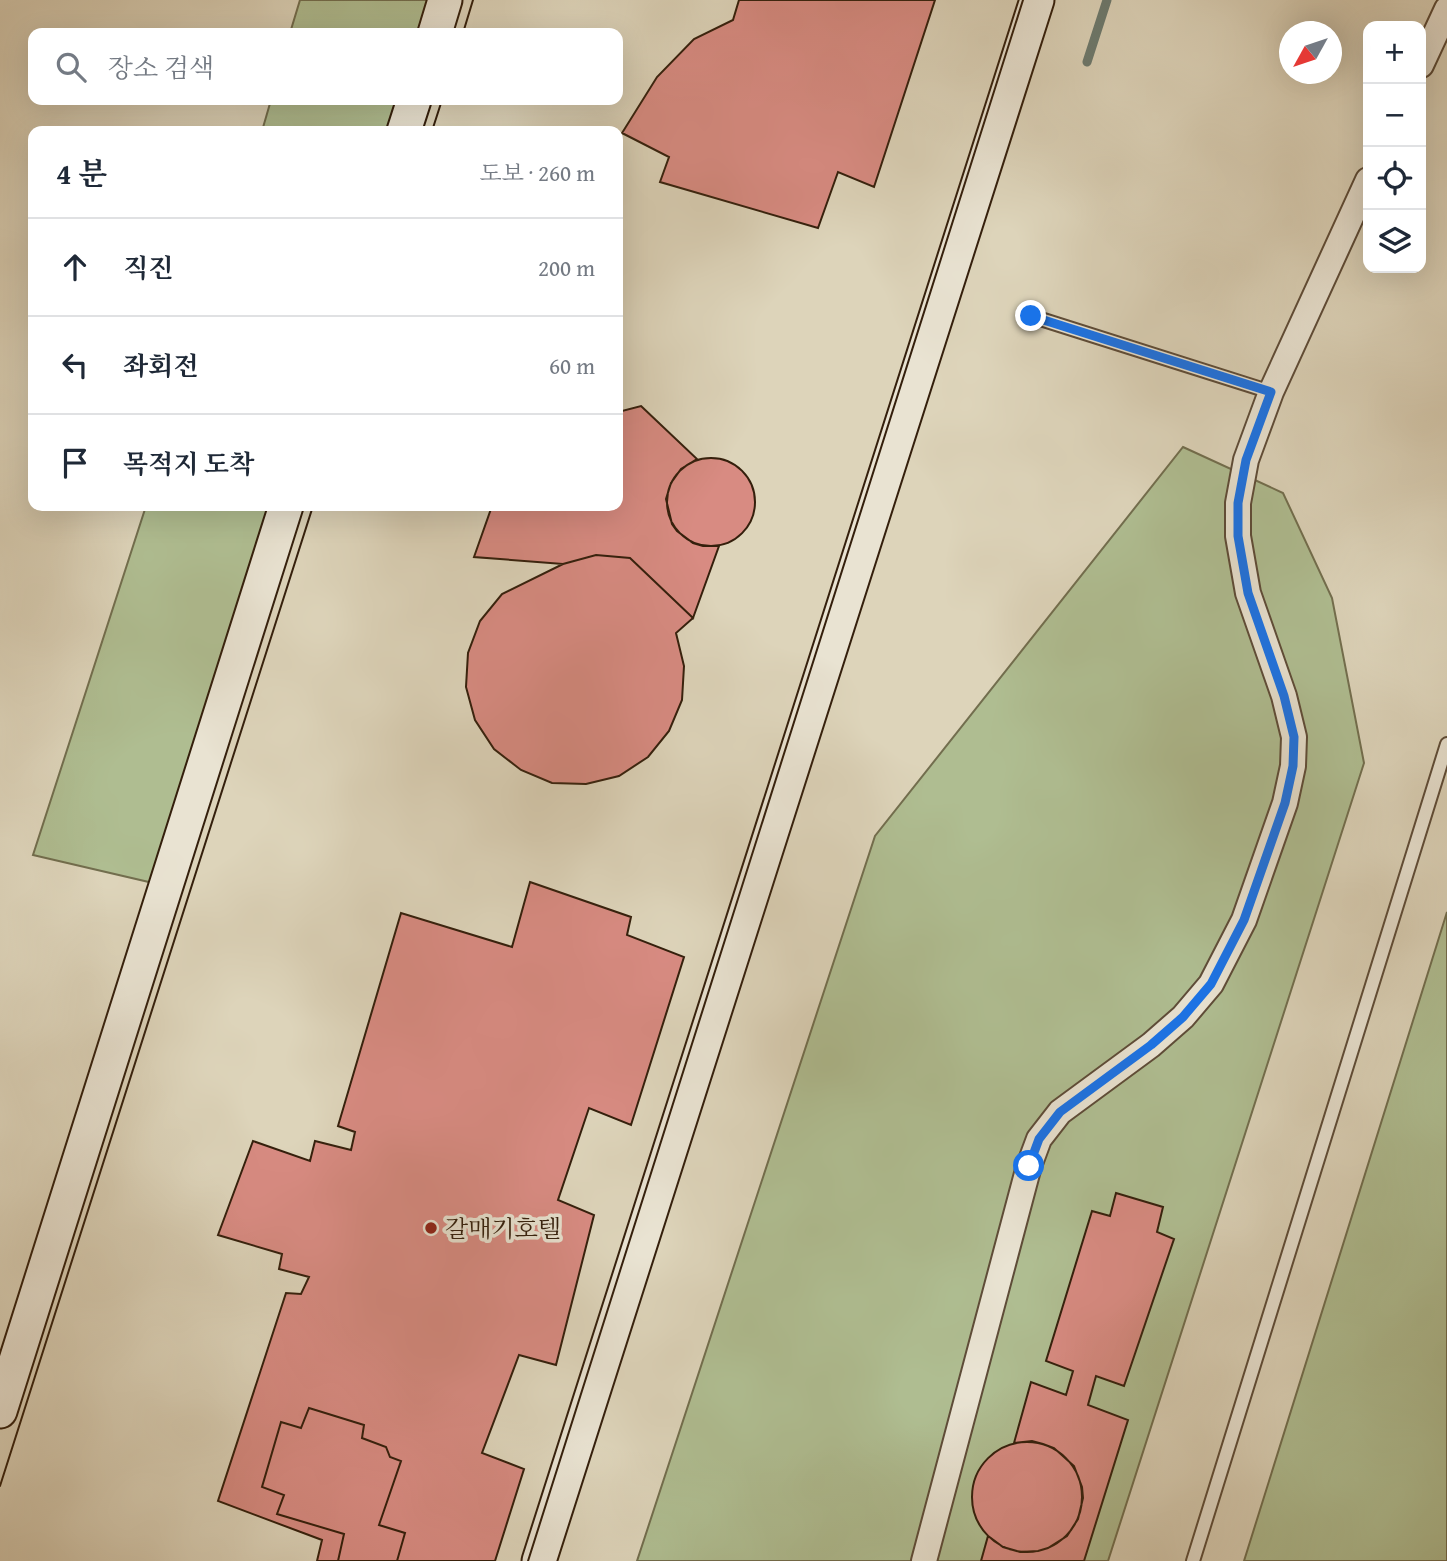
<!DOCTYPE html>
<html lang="ko">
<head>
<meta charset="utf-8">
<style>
  body { margin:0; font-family:"Gentium Book Plus","Noto Serif KR",serif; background:#f2f2f3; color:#1f2937 }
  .controls { position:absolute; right:21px; top:21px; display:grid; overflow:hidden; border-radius:14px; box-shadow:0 7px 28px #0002 }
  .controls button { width:63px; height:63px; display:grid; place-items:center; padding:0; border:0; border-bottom:2px solid #e0e1e3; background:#fff; color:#1f2937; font:35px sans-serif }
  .compass { position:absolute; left:1279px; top:21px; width:63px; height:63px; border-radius:50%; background:#fff; box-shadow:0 7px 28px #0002; rotate:230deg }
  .stop { position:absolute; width:21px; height:21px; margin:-16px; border:5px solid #1a73e8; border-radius:50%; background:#fff }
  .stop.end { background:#1a73e8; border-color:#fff; box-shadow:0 2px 7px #0008 }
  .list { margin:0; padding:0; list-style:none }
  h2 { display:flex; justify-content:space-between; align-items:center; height:91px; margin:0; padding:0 28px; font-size:30px }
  h2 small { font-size:23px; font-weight:400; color:#747a83 }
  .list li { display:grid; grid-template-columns:46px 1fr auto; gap:21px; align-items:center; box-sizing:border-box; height:98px; padding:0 28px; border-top:2px solid #e0e1e3 }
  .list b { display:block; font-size:26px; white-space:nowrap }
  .list em { font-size:23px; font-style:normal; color:#747a83 }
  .icon { flex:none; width:38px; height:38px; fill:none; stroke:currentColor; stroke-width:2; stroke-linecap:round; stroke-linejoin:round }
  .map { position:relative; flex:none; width:1447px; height:1561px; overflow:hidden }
  .search { position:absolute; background:#fff; box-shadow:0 7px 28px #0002; left:28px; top:28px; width:595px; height:77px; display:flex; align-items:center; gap:18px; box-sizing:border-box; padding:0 24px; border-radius:14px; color:#747a83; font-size:26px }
  .panel { position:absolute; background:#fff; box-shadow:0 7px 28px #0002; left:28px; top:126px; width:595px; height:385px; border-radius:14px }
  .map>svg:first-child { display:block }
  .green { fill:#afbd91; stroke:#726e4e; stroke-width:2 }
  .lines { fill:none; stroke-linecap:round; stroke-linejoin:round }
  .stream { stroke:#6d7b70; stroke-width:9 }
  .building { fill:#d88b82; stroke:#341f0c; stroke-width:2 }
  .lane-casing { stroke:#5e4c38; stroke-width:16 }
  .street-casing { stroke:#5e4c38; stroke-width:28 }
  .secondary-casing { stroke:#341f0c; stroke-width:37 }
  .lane { stroke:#e9e3d2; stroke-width:12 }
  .street { stroke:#e9e3d2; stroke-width:24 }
  .secondary { stroke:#e9e3d2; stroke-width:33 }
  .tram { stroke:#341f0c; stroke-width:2 }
  .route { stroke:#1a73e8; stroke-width:9 }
  .poi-dot { fill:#8f2418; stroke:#e9e3d2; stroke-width:2.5 }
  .labels { text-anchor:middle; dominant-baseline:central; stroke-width:7; stroke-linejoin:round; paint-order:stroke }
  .poi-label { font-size:24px; fill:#341f0c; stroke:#e9e3d2; text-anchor:start }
</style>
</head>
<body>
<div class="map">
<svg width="1447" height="1561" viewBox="0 0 1447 1561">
  <rect width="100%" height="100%" fill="#ddd4ba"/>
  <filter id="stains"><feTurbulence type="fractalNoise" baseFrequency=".00286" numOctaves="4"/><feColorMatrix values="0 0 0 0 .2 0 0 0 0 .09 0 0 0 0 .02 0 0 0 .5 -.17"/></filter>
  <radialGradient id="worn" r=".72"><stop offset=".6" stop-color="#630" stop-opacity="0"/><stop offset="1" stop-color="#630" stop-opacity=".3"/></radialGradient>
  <!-- green -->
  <path class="green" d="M300,0H445L435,33H290Z
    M271,100H414L404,131H262Z
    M1183,447L1283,493L1332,598L1364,763L1108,1561H637L875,836Z
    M146,506H286L166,886L33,855Z
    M1447,912V1561H1244Z"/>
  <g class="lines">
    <!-- stream -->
    <path class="stream" d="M1087,62L1107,0"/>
  </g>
  <!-- building -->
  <path class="building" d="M739,0H935L874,187L838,172L818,228L660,182L669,157L622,133L657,77L694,39L733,20Z
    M641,406L697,459L681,469L671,483L666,499L672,524L677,531L693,543L703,546H719L693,618L630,558L596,555L563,564L474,557L492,506H618V412Z
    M667 502a44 44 0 1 1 88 0a44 44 0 1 1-88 0Z
    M596,555L630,558L693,618L676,633L684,666L682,700L669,731L648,757L619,776L586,784L552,783L521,770L494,749L475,720L466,687L468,653L480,621L502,594L563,564Z
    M530,882L631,917L627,935L684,957L631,1125L589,1108L558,1200L594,1215L556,1365L519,1355L482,1453L524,1469L495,1561H317L322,1540L218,1501L286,1293L301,1294L309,1277L279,1269L282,1254L218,1235L253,1141L310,1161L315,1141L351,1150L355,1132L338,1126L401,913L512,947Z
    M1116,1193L1163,1207L1157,1232L1174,1239L1124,1386L1096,1376L1088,1405L1128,1420L1084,1561H981L988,1536L1003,1547L1020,1552L1038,1551L1048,1548L1067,1536L1078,1519L1083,1498L1082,1487L1074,1466L1054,1448L1043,1444L1032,1441L1014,1443L1031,1382L1066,1395L1073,1371L1046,1361L1092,1211L1110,1216Z
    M309,1408L364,1425L362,1438L386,1447L390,1457L401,1461L379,1525L405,1533L397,1561H338L344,1534L277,1514L284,1495L262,1487L281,1422L301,1428Z
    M972 1497a55 55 0 1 1 110 0a55 55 0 1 1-110 0Z"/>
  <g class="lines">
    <!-- lane casing -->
    <g class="lane-casing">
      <path id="lane" d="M1031,316L1271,392
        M1193,1561L1447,744"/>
    </g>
    <!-- street casing -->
    <g class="street-casing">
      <path id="street" d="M1421,65L1447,9
        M924,1561L1029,1166L1039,1139L1060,1112L1151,1045L1183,1017L1211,984L1244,920L1285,803L1293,766L1294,737L1284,696L1248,593L1238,536V503L1246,460L1271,392L1368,180"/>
    </g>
    <!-- secondary casing -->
    <g class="secondary-casing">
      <path id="secondary" d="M435,33L445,0
        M404,131L414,100
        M0,1411L286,506
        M539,1561L1037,0"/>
    </g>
    <!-- lane -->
    <use href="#lane" class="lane"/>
    <!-- street -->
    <use href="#street" class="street"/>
    <!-- secondary -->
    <use href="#secondary" class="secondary"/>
    <!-- tram -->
    <path class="tram" d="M463,33L473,0
      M432,131L442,100
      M0,1486L313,506
      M528,1561L1023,0"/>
  </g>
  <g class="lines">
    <!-- route -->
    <path class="route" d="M1029,1166L1039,1139L1060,1112L1151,1045L1183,1017L1211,984L1244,920L1285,803L1293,766L1294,737L1284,696L1248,593L1238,536V503L1246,460L1271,392L1031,316"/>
  </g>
  <!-- markers -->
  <circle class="poi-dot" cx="431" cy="1228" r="7"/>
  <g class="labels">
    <!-- poi labels -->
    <g class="poi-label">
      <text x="445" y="1228">갈매기호텔</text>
    </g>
  </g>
  <rect width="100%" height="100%" filter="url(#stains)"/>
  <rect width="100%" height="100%" fill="url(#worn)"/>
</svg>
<div class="controls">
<button>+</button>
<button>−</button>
<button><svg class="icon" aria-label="locate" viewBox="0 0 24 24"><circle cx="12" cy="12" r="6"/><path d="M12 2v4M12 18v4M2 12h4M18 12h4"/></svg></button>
<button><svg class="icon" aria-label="layers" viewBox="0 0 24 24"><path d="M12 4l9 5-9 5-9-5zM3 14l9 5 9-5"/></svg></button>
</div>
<svg class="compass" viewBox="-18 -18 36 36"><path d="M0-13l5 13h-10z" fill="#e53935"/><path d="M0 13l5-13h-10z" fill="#747a83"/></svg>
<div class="stop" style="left:1029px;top:1166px"></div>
<div class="stop end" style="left:1031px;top:316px"></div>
<div class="search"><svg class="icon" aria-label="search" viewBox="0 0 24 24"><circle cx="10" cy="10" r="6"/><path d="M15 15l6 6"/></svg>장소 검색</div>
<section class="panel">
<h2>4 분<small>도보 · 260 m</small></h2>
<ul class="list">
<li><svg class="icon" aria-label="ahead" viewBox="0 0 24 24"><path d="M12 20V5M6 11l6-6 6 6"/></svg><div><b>직진</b></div><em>200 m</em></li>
<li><svg class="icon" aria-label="left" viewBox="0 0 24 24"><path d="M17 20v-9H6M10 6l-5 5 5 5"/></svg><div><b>좌회전</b></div><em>60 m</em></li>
<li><svg class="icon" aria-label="arrive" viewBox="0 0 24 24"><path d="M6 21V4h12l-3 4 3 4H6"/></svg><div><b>목적지 도착</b></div></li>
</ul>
</section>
</div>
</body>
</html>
